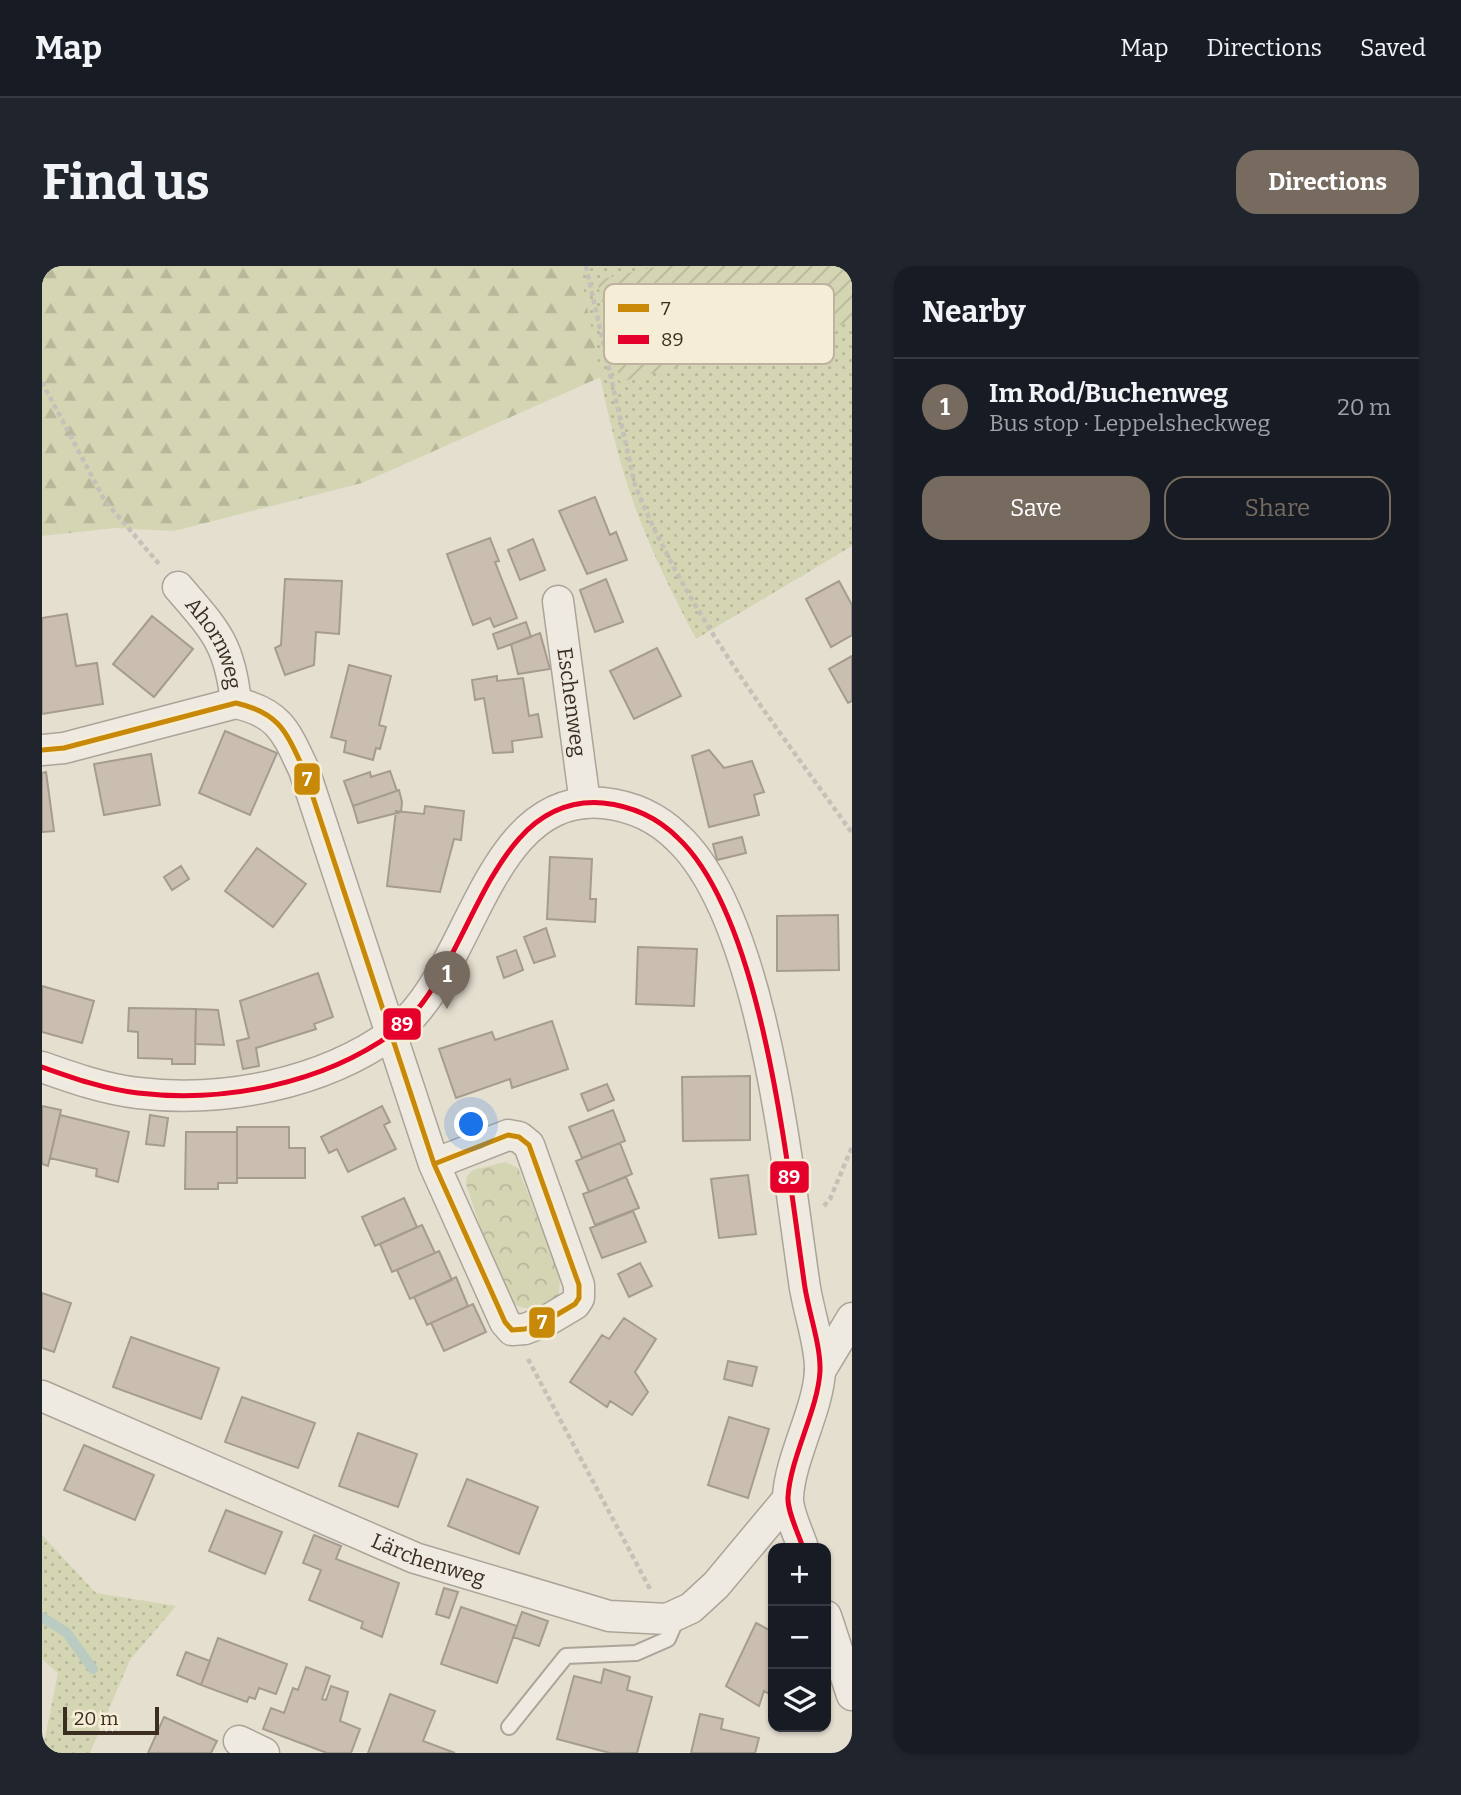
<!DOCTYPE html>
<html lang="en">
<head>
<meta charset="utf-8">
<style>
  body { margin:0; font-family:Bitter,serif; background:#20242c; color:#f1f3f6 }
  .controls { position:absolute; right:21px; bottom:21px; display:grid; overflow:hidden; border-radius:14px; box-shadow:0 2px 5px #0004 }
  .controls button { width:63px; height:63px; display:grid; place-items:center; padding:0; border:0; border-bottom:2px solid #363941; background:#171b24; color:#f1f3f6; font:35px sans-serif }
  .scale { position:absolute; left:21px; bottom:18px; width:96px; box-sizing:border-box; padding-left:7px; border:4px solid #3b2d20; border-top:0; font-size:19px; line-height:24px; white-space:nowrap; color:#3b2d20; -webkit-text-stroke:5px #f6edd7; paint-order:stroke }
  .you { position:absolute; left:430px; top:859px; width:24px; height:24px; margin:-18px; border:5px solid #fff; border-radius:50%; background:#1a73e8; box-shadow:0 0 0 10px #1a73e833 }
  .badge { display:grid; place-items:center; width:46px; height:46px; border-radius:50%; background:#766b5e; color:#fff; font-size:23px; font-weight:700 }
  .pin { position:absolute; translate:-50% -58px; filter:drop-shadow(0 2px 4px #0008) }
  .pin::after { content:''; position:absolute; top:37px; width:24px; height:21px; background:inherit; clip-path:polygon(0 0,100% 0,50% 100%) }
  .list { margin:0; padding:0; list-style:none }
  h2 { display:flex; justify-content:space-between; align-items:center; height:91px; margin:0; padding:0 28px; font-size:30px }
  h2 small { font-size:23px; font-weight:400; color:#9ea1a6 }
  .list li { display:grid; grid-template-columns:46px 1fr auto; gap:21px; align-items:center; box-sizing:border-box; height:98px; padding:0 28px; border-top:2px solid #363941 }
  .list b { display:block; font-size:26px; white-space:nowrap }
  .list p { margin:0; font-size:23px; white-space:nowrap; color:#9ea1a6 }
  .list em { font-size:23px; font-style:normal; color:#9ea1a6 }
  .actions { display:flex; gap:14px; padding:21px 28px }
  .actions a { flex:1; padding:16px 0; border:2px solid #766b5e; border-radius:21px; text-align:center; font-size:24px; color:#766b5e }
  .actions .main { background:#766b5e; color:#fff }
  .icon { flex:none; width:38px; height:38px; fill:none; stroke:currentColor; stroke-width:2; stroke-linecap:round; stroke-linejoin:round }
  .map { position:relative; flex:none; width:810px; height:1487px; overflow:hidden; border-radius:21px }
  header { display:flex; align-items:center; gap:42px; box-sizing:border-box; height:98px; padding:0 35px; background:#171b24; border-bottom:2px solid #363941 }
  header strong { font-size:33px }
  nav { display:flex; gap:38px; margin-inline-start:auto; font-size:24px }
  .intro { display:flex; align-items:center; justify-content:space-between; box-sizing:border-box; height:168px; padding:0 42px }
  h1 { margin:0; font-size:49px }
  .button { padding:18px 32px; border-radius:21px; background:#766b5e; color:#fff; font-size:24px; font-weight:700 }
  main { display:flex; gap:42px; padding:0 42px }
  aside { flex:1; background:#171b24; border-radius:21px; box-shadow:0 2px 5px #0004 }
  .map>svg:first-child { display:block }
  .grass { fill:url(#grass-dots) }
  .forest { fill:url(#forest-firs) }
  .park { fill:url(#park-crowns) }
  .garden { fill:url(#garden-furrows) }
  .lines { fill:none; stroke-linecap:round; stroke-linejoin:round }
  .stream { stroke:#bacbc1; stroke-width:10 }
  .building { fill:#cabeb1; stroke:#a69b8f; stroke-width:2 }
  .service-casing { stroke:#aba498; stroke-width:18 }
  .minor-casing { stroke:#aba498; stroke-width:33 }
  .path { stroke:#c6c1b8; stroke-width:4.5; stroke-dasharray:5 3.5; stroke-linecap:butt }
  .service { stroke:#eeeae2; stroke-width:14 }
  .minor { stroke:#eeeae2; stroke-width:30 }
  .bus-1-casing { stroke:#f6edd7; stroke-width:10 }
  .bus-2-casing { stroke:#f6edd7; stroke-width:10 }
  .bus-1 { stroke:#c88808; stroke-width:5 }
  .bus-2 { stroke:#e4002b; stroke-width:5 }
  .labels { text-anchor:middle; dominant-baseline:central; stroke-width:5; stroke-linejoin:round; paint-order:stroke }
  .street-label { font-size:21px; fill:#3b2d20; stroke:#f6edd7 }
  .key { fill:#f6edd7; stroke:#beb3a0; stroke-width:2 }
  .key-label { font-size:19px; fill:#3b2d20 }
  .line-badge { stroke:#f6edd7; stroke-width:2.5 }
  .badge-label { font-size:19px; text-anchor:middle; font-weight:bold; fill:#fff }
</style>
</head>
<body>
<header>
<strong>Map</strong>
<nav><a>Map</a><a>Directions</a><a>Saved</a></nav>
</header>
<div class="intro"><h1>Find us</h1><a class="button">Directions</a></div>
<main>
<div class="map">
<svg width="810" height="1487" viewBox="0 0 810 1487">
  <defs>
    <pattern id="grass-dots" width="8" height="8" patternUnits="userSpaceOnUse" patternTransform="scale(1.75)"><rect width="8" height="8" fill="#d4d5b3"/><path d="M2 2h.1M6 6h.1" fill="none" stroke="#b7b79a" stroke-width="1.8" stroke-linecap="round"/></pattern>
    <pattern id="forest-firs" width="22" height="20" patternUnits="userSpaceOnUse" patternTransform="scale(1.75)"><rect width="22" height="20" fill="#d4d5b3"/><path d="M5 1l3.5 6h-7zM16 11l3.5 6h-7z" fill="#b7b79a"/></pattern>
    <pattern id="park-crowns" width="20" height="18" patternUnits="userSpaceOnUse" patternTransform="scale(1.75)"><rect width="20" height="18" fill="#d4d5b3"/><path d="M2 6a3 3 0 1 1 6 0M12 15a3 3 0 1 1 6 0" fill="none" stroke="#b7b79a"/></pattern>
    <pattern id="garden-furrows" width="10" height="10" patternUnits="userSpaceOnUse" patternTransform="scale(1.75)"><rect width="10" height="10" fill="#d4d5b3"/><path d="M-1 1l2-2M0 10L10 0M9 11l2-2" fill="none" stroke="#b7b79a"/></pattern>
  </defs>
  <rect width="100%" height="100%" fill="#e5dfd0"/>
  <!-- grass -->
  <path class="grass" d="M537,0H810V280L654,373C632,331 610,287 593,241C566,166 552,78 537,0Z
    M0,1269L54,1327L134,1340L88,1394L48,1487H0L16,1407L0,1393Z"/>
  <!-- forest -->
  <path class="forest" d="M0,0H537L559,111L320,217L132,265L73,262L0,270Z"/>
  <!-- park -->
  <path class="park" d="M463,896L476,902L518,1010L517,1029C506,1041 482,1049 469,1035C456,1022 432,940 424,918L425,910L431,904Z"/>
  <!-- garden -->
  <path class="garden" d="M618,0H810V56L578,116L555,14Z"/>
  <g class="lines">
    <!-- stream -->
    <path class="stream" d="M0,1351L24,1366L51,1403"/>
  </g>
  <!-- building -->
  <path class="building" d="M553,231L568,269L574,266L585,294L545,308L517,245Z
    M448,272L457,295L453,296L475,352L452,361L448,352L431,359L405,288Z
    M491,273L503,304L478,314L466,284Z
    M243,313L300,315L297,368L274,366L272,399L243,409L233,382L239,379Z
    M564,313L581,356L553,366L538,324Z
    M797,315L810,339V369L789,381L764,333Z
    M25,348L34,400L55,397L61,438L0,448V352Z
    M110,350L151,383L112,431L71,398Z
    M484,356L489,371L456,383L451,368Z
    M498,367L508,403L476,408L469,378Z
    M615,382L639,430L592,453L568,405Z
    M810,390V435L806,437L787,403Z
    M307,399L349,410L337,459L344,461L338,483L334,482L331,494L302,486L304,475L289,471Z
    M455,410V415L481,412L487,450L496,448L500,471L470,475L471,486L451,487L442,432L433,434L430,414Z
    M183,465L235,487L208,549L157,527Z
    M667,484L682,502L710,495L722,526L712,529L717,549L667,561L650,490Z
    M109,488L118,539L62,549L52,498Z
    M348,505L355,525L311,540L302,515L328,506L329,511Z
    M4,506L12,565L0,566V507Z
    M357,524L360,536L359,546L316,557L311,540Z
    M383,540L422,545L419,574L412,573L398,626L345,620L354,545L382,548Z
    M700,571L704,587L675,594L671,578Z
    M215,582L264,618L231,661L183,625Z
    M508,591L550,593L548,633H554L553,656L505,653Z
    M139,600L147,613L130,624L122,611Z
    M796,649L797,704L735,705V650Z
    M504,662L513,690L492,697L482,671Z
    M596,681L655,683L652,740L594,738Z
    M474,684L481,704L462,712L455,691Z
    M276,707L291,751L272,758L274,763L214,782L217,800L201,803L195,775L207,772L198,735Z
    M0,720L52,735L40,777L0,766Z
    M87,742L154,743L153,798H130V793L96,792V766L86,765Z
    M154,743L176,744L182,779L153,778Z
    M510,755L526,803L470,822L468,813L414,832L397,783L450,766L453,774Z
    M708,810V874L641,875L640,811Z
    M565,818L572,834L546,845L539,828Z
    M0,840L19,844L6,900L0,898Z
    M340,840L348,856L342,859L354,883L306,906L295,883L287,887L279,871Z
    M571,844L583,875L540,892L527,861Z
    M18,849L87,866L76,916L54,910L55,903L8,892Z
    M108,849L126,852L122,880L104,878Z
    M195,861H247V882H263V912H195Z
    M144,866H195V917H176V923H143Z
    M578,877L590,908L547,926L534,895Z
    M706,909L714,968L677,972L669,913Z
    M584,911L597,942L553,959L541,928Z
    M362,932L375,961L333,980L320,951Z
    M591,945L604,976L560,992L548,962Z
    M380,959L393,987L350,1006L338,978Z
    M397,985L410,1014L368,1033L355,1004Z
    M598,997L610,1020L587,1031L576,1008Z
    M414,1011L426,1040L385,1059L372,1031Z
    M0,1027L29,1037L12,1086L0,1082Z
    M431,1038L444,1066L402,1085L389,1057Z
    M582,1052L614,1073L593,1106L606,1126L590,1149L568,1135L565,1141L528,1116L560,1069L567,1073Z
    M89,1071L177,1102L159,1153L71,1121Z
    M686,1095L715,1101L710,1120L682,1113Z
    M200,1131L273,1157L256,1202L183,1176Z
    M687,1151L727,1163L706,1232L666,1219Z
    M316,1167L375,1188L356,1241L297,1220Z
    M42,1179L112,1209L93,1254L22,1224Z
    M425,1213L496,1241L477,1288L406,1260Z
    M184,1244L240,1266L223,1308L167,1285Z
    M272,1269L299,1280L294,1293L357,1317L340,1371L319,1362L321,1356L267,1334L279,1304L261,1297Z
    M402,1322L416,1326L407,1352L394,1348Z
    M419,1341L475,1360L455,1417L399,1398Z
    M480,1346L506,1355L497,1380L471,1371Z
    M714,1357L731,1366V1430L722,1425L717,1440L684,1420Z
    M176,1372L245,1398L234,1428L217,1422L213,1433L207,1431L205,1436L159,1419Z
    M144,1386L168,1395L159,1419L135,1409Z
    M264,1401L288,1410L280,1433L284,1434L289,1420L306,1426L298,1455L318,1463L309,1487H285L221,1463L229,1442L242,1447L251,1422L256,1424Z
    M562,1403L588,1411L585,1424L610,1431L595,1487H568L515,1473L532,1410L559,1417Z
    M348,1428L393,1445L381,1475L413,1487H326Z
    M658,1448L681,1453L679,1463L717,1472L713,1487H649Z
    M122,1451L175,1475L169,1487H106Z"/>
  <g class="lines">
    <!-- service casing -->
    <g class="service-casing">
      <path id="service" d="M467,1461L524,1390L594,1387L626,1373L636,1350"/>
    </g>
    <!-- minor casing -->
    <g class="minor-casing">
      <g id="minor">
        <path id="s1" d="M136,321C173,364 188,378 194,437"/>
        <path id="s2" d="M516,335L543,537"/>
        <path d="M0,484L22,482L194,437C238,447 244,466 262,504L392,898L463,1056L470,1064L483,1063L506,1054L533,1038L537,1032V1019L487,879L477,871L466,869L392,898"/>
        <path d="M0,801C31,812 62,823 96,827C182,837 280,818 351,767C431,709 442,527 561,537C590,540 615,551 636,572C721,652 745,900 762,1015C765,1042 779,1078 778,1105C776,1144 748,1192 746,1231C745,1246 757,1268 761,1282"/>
        <path d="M778,1105L810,1052"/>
        <path id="s3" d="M0,1130L373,1292L567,1350L625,1353L649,1342L674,1319L745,1234"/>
        <path d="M784,1350L810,1429"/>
        <path d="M197,1475L222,1487"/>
      </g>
    </g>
    <!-- path -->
    <path class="path" d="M544,0L593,219C644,346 731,456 810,567
      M0,116L63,235L118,299
      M782,940L788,933L810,881
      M486,1093L608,1323"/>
    <!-- service -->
    <use href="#service" class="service"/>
    <!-- minor -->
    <use href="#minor" class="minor"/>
    <!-- bus-1 casing -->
    <g class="bus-1-casing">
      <path id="bus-1" d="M0,484L22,482L194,437C238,447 244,466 262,504L392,898L463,1056L470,1064L483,1063L506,1054L533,1038L537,1032V1019L487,879L477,871L466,869L392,898"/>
    </g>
    <!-- bus-2 casing -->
    <g class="bus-2-casing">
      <path id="bus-2" d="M0,801C31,812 62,823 96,827C182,837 280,818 351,767C431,709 442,527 561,537C590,540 615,551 636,572C721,652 745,900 762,1015C765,1042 779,1078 778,1105C776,1144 748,1192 746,1231C745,1246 757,1268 761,1282"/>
    </g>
    <!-- bus-1 -->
    <use href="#bus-1" class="bus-1"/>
    <!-- bus-2 -->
    <use href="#bus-2" class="bus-2"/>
  </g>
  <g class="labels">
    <!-- street labels -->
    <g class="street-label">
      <text stroke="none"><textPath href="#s1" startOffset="68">Ahornweg</textPath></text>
      <text stroke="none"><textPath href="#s2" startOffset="102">Eschenweg</textPath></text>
      <text stroke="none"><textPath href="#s3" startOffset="420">Lärchenweg</textPath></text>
    </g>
  </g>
  <!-- legend -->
  <rect x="562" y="18" width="230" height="80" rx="10" class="key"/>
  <rect x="576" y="38" width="31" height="8" fill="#c88808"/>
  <rect x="576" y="69" width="31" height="9" fill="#e4002b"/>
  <g class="key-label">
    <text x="619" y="49">7</text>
    <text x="619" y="80">89</text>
  </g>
  <g class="line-badge">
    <rect x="251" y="496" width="28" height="34" rx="7" fill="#c88808"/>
    <rect x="340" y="741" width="40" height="34" rx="7" fill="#e4002b"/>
    <rect x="727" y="894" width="41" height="34" rx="7" fill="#e4002b"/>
    <rect x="486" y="1040" width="28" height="33" rx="7" fill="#c88808"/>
  </g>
  <g class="badge-label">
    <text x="265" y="520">7</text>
    <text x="360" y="765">89</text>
    <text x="747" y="918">89</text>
    <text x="500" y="1063">7</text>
  </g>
</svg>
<div class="controls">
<button>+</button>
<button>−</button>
<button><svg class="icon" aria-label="layers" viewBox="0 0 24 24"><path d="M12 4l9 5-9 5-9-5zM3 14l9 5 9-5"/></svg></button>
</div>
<div class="scale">20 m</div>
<div class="you"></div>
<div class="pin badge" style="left:405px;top:743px">1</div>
</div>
<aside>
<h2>Nearby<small></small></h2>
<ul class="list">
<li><span class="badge">1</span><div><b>Im Rod/Buchenweg</b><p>Bus stop · Leppelsheckweg</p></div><em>20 m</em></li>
</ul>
<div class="actions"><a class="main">Save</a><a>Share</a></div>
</aside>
</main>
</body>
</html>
